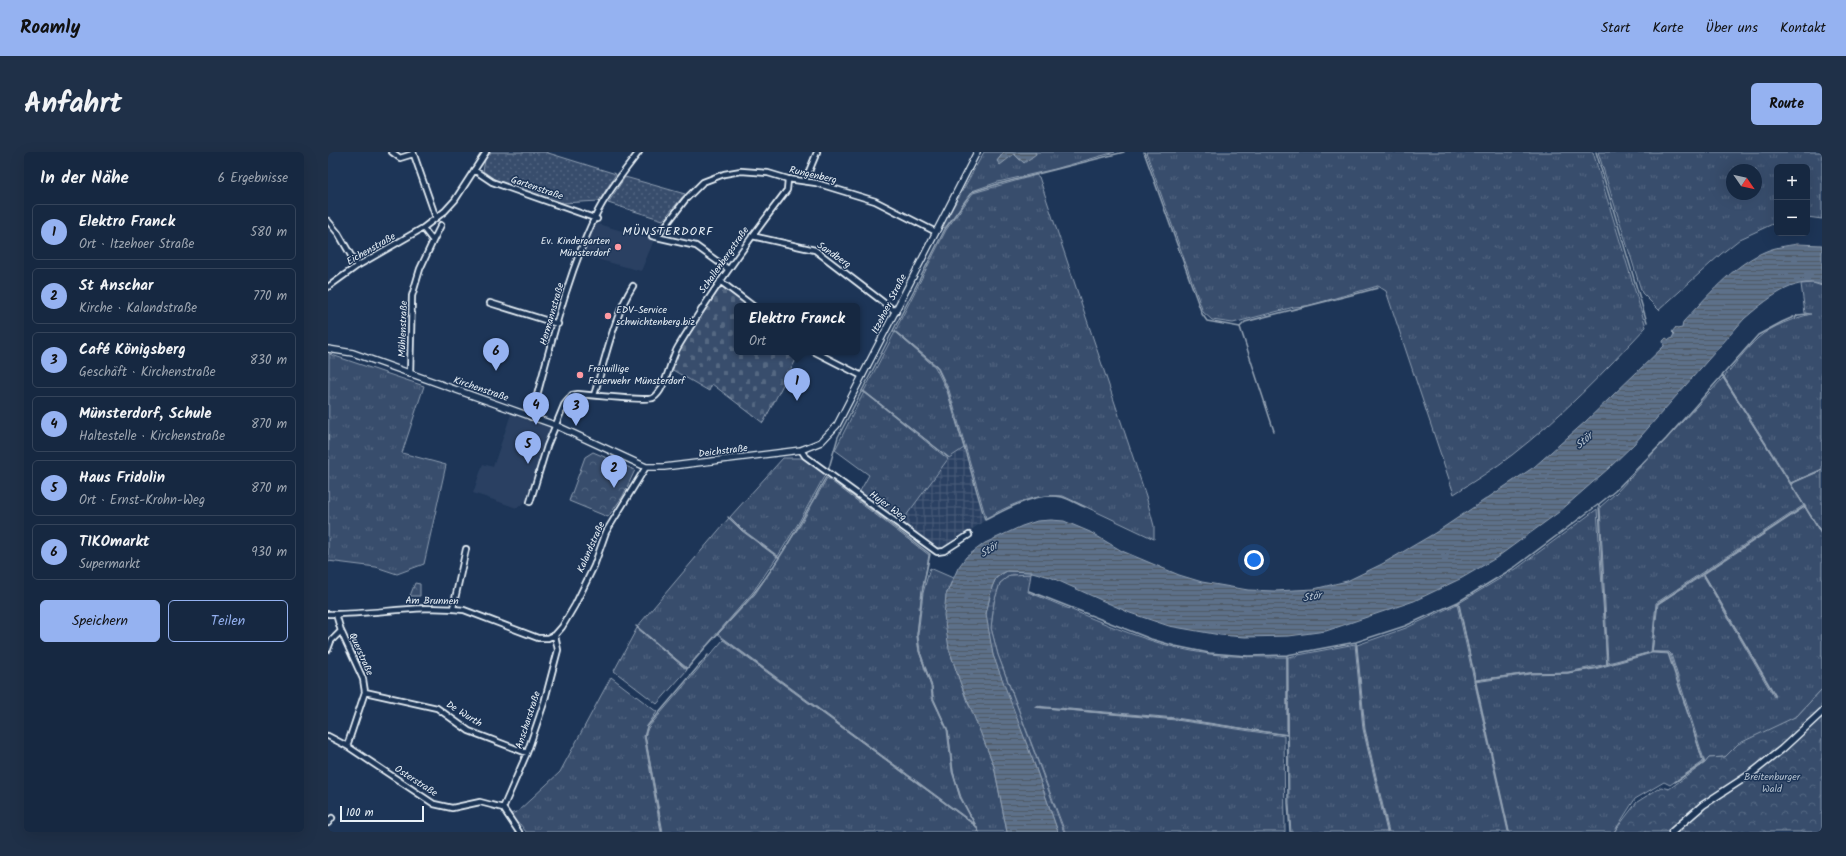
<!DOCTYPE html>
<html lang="de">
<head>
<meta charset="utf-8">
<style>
  body { margin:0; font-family:Kalam,sans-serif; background:#1f3048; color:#f1f3f6 }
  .controls { position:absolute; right:12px; top:12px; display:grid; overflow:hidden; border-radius:6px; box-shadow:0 4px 16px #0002 }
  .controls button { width:36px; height:36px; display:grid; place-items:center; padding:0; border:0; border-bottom:1px solid #35445a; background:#162841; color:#f1f3f6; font:20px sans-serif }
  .compass { position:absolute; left:1398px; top:12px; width:36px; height:36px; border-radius:50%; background:#162841; box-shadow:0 4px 16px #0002; rotate:124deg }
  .scale { position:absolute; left:12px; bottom:10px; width:84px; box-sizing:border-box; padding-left:4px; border:2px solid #e8f1f8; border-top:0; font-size:11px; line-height:14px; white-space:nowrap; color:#e8f1f8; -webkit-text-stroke:3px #1d3557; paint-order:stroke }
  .you { position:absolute; left:926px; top:408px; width:14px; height:14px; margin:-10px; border:3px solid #fff; border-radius:50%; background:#1a73e8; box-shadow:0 0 0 6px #1a73e833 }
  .badge { display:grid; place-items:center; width:26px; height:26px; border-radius:50%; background:#95b2f1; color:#111; font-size:13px; font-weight:700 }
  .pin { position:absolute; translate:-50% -33px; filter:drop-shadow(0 1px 2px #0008) }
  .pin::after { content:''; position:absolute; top:21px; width:14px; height:12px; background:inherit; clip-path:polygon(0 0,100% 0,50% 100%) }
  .popup { position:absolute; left:406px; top:151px; width:126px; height:52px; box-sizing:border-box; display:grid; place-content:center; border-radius:6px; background:#162841; filter:drop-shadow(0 1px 3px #0005); font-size:13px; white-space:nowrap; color:#9ea6b1 }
  .popup b { font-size:15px; color:#f1f3f6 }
  .popup::after { content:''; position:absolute; left:50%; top:100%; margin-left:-8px; border:8px solid transparent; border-top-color:#162841 }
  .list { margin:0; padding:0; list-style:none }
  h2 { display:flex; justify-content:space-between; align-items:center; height:52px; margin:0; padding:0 16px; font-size:17px }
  h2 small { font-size:13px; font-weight:400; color:#9ea6b1 }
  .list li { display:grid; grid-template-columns:26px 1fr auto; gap:12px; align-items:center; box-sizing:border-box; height:56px; margin:0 8px 8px; padding:0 8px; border:1px solid #35445a; border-radius:6px }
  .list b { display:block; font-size:15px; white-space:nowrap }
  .list p { margin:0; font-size:13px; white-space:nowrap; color:#9ea6b1 }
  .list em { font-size:13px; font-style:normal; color:#9ea6b1 }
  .actions { display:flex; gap:8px; padding:12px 16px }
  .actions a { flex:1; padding:9px 0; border:1px solid #95b2f1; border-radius:6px; text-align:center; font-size:14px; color:#95b2f1 }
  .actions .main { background:#95b2f1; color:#111 }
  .map { position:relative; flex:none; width:1494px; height:680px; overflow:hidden; border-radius:6px }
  header { display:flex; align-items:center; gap:24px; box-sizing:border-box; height:56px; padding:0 20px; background:#95b2f1; color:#111 }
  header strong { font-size:19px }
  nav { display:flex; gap:22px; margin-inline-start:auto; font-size:14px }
  .intro { display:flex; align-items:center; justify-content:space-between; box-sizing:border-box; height:96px; padding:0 24px }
  h1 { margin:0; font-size:28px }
  .button { padding:10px 18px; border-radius:6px; background:#95b2f1; color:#111; font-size:14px; font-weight:700 }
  main { display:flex; gap:24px; padding:0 24px }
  aside { flex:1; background:#162841; border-radius:6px; box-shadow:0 4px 16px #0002 }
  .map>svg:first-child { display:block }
  .built { fill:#2a4162 }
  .industrial { fill:url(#industrial-grid) }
  .grass { fill:url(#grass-tufts); stroke:#909fb2; fill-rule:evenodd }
  .forest { fill:url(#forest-crowns); stroke:#909fb2 }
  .wetland { fill:url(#wetland-marsh); stroke:#909fb2 }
  .cemetery { fill:url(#cemetery-stones); stroke:#909fb2 }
  .garden { fill:url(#garden-dots); stroke:#909fb2 }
  .water { fill:url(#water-rules); stroke:#95a4b5 }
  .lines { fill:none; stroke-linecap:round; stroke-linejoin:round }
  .stream { stroke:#95a4b5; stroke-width:1.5 }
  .minor-casing { stroke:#e8f1f8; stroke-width:8 }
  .tertiary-casing { stroke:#e8f1f8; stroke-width:8 }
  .secondary-casing { stroke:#e8f1f8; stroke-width:9 }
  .minor { stroke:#1d3557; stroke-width:4.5 }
  .tertiary { stroke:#1d3557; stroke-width:5.5 }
  .secondary { stroke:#1d3557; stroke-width:6 }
  .poi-dot { fill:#ff9aa2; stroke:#1d3557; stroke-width:1.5 }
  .labels { text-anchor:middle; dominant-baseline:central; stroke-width:3; stroke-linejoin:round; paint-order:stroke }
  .street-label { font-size:10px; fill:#e8f1f8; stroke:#1d3557 }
  .poi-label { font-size:10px; fill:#e8f1f8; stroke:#1d3557; text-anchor:start }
  .park-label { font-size:10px; fill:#b3c0ce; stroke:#1d3557 }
  .water-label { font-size:11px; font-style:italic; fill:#b7c4d1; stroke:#1d3557 }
  .quarter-label { font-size:12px; letter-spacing:1px; fill:#e8f1f8; stroke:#1d3557 }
</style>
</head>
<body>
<header>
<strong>Roamly</strong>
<nav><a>Start</a><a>Karte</a><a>Über uns</a><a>Kontakt</a></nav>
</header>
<div class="intro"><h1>Anfahrt</h1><a class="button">Route</a></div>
<main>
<aside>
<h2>In der Nähe<small>6 Ergebnisse</small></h2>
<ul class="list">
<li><span class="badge">1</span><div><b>Elektro Franck</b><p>Ort · Itzehoer Straße</p></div><em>580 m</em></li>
<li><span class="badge">2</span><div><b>St Anschar</b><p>Kirche · Kalandstraße</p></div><em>770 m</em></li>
<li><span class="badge">3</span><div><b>Café Königsberg</b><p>Geschäft · Kirchenstraße</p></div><em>830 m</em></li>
<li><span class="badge">4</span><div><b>Münsterdorf, Schule</b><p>Haltestelle · Kirchenstraße</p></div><em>870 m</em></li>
<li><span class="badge">5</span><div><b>Haus Fridolin</b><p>Ort · Ernst-Krohn-Weg</p></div><em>870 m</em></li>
<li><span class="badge">6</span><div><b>TIKOmarkt</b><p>Supermarkt</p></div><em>930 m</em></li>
</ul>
<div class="actions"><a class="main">Speichern</a><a>Teilen</a></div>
</aside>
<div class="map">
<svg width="1494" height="680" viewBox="0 0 1494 680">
  <defs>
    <pattern id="industrial-grid" width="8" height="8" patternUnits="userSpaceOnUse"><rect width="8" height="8" fill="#2a4162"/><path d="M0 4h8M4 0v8" fill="none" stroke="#495d79"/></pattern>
    <pattern id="grass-tufts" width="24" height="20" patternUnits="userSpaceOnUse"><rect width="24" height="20" fill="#374d6c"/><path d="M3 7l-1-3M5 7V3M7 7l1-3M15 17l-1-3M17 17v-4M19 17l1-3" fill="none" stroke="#546782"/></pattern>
    <pattern id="forest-crowns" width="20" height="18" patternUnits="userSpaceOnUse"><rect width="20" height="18" fill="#374d6c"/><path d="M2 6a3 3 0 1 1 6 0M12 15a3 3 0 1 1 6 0" fill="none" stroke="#546782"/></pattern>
    <pattern id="wetland-marsh" width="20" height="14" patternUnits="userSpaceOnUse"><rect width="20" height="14" fill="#374d6c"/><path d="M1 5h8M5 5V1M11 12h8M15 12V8" fill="none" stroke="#546782"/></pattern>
    <pattern id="cemetery-stones" width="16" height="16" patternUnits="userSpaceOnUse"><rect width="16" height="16" fill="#374d6c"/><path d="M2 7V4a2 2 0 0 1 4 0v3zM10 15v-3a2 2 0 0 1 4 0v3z" fill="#546782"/></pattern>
    <pattern id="garden-dots" width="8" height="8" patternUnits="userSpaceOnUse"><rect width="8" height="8" fill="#374d6c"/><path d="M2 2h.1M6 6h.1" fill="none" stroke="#546782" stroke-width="1.8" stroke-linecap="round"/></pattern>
    <pattern id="water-rules" width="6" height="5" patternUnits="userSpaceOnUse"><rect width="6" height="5" fill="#5d7089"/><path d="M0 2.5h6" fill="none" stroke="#505a66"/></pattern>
  </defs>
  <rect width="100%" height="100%" fill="#1d3557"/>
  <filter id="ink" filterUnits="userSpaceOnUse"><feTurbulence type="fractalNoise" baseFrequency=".025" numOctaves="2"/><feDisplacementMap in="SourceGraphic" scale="8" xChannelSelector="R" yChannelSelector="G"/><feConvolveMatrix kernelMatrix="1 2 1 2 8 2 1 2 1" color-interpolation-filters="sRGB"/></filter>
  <g filter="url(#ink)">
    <!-- built -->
    <path class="built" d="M266,71L326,88L313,119L254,103Z
      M183,262L223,276L198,349L189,356L145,341L155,312L165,315Z"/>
    <!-- industrial -->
    <path class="industrial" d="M636,296L656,369L636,383H631L617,397L610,399L572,372L620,307Z"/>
    <!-- grass -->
    <path class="grass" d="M656,0H676L669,9L686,2L692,8L708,2L707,0H787L727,17L670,30L644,39L617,76L614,75Z
      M818,0H1265L1318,175C1276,220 1233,265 1184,303C1166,317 1146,329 1126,342L1058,139L1050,134L979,154L966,155L905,171L884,168L875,160Z
      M1270,0H1494V67L1479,65V15H1449V70L1412,87L1393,102L1331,158L1314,141ZM1404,18H1428V42H1404Z
      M708,23L711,25L818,344L826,374V387L735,344C704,342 685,352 658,366L621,238L609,214L567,179L618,78L645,41Z
      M1485,131L1494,134V317L1463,331L1396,225C1407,212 1418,197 1430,186C1443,174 1467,166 1483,162L1477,161L1473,132Z
      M567,180L607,215L619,239L636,296L621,306L536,239Z
      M1,202L96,234L74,301L118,313L96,412L69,422L48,415L0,409Z
      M1395,226L1476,353L1328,451L1323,500L1280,511L1272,355L1288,341Z
      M536,240L620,307L572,372L531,341L541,323L507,298Z
      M455,306H477L498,321L471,370L450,404L415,378L402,365Z
      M1494,318V381L1463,332Z
      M499,326L601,403L594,440L589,483L591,499L603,535L604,546L619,578L624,620L632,645L648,673L390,482L427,442L473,372Z
      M1477,355L1494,384V537L1469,564L1404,599L1397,605L1381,606L1377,611L1343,502L1341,500H1324L1330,452L1375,423L1446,545L1448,544L1376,422Z
      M1269,357L1279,512L1240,520L1203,521L1147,528L1131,451L1188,417Z
      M401,366L414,379L449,405L425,440L359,516L309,475Z
      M602,416L625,426L618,443L621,497L639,550L644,558L666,614L679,680H651L633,645L625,620L620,579L605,546L604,535L592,499L590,483L595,441Z
      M703,422L700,440C759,463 819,494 882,502C908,505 933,505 959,505V583L848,566L707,554V555L848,568L956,584L957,680H737L670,503L663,476L666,450L672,431L682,423Z
      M1129,452L1180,680H1061L1037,577L1029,493L1078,476Z
      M309,476L359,518L329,552L286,519Z
      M395,488L649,675L650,680H335L317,584L320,576Z
      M1027,492L1035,577L1059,680H963L961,651L960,505Z
      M1324,501L1342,502L1375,610L1342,633L1336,630L1307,647L1286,680H1181L1147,530L1202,522L1239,521L1267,517Z
      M283,525L329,560L319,574L316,584L333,680H198L192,672H188L181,662L189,660L232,620Z"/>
    <!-- forest -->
    <path class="forest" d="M265,300L307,318L295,344L280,365L241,349L257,305Z
      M87,431L92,432V444H82Z
      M1494,537V680H1286L1309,650L1333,635L1341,637L1377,611L1381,606L1397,605L1410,592L1469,564Z"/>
    <!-- wetland -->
    <path class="wetland" d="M679,419L704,420L703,422L682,423L672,431L666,450L663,476L670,503L736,680H730L707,614L674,532L665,503L659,476L658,462L664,435L668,426Z"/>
    <!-- cemetery -->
    <path class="cemetery" d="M393,134L420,154H409V200H472L435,271L384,232L381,239L343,217L347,204Z"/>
    <!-- garden -->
    <path class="garden" d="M163,0H217L288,22L271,49L235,51L169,29L155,19L157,8Z
      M297,25L357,42L335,68L280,51Z"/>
    <!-- water -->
    <path class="water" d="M676,0H707L708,2L696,11L686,2L672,13L669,9Z
      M1469,92L1494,93V133C1466,123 1436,150 1416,167L1306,292L1281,316L1231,360L1168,406L1134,426L1086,449L998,479L961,484L917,485L892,483L841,474L802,461L722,425L704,420L679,419L673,422L668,426L664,435L658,462L665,503L707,614L730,680H679L666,614L632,530L621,497L616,463L618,443L630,416L638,405L657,391L694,374L709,369L723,368L736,369L762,380L794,399L851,423L874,430L920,438L947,439L986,437L1019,429L1054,412L1107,381L1206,315L1257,270L1336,194L1335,189L1338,186L1341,188L1344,186L1346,182L1344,180L1348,175L1349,177L1354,176L1355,170C1379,145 1404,114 1436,100C1447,95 1458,94 1469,92Z"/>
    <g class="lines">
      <!-- stream -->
      <path class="stream" d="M816,0L874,162L879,169L912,175L917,170C961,158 1006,148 1050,136
        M1268,0L1319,170
        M912,175L946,279
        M566,179L609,215L620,239L657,368C681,356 707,340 734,345C741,347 749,352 757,355
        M1394,223L1494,382
        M535,239L620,305
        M500,319L510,285L589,132L617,77L644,40L670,32L796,0
        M505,329L602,402L594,440L589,483L591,499L604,535L605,546L620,579L625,620L632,645L651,680
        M1463,331L1494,318
        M1271,353L1279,513
        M400,365L414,378L450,405
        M1376,423L1447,544
        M701,439L823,487L847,494L881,501L920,504L959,503L1028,490L1077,474L1130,450L1187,415L1271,352L1287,339L1338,287L1430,183L1454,170L1470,163L1479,162
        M1130,450L1181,680
        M308,474L359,517C380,491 404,467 426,441C454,406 476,364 498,325
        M394,486L648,674
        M1028,491L1036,577L1060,680
        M1324,500L1329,452L1477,354
        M959,504L960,651L962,680
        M1146,529L1202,521H1239L1267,516L1324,500L1340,501L1376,611L1347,630
        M708,555L848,567L960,583
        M334,680L317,584L319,575L380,503"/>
      <!-- minor casing -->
      <g class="minor-casing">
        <path id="minor" d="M64,0L72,6L85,2
          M85,0L108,66
          M146,18L164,30L269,67
          M477,29L489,0
          M0,69L10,81L29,114
          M324,84L368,94L400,117
          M424,84L487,98L568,160
          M329,85L357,48L375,30L396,22L413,19L440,21L460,27L488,31L547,49L608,80
          M105,89L113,73
          M392,129L425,154
          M0,135L29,114L95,76
          M162,151L230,172
          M487,200L534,224
          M82,222L84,144L92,117L105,89L95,76L117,59L127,48L158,0
          M266,243C277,209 286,163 305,134
          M203,265C222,198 237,128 267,65C278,42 295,21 311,0
          M473,298L477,304L609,400L616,399L641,383
          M202,350L219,294L236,253L244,243L250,242C260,243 321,249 325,246C337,240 342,208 350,195C383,140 420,89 459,38L460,27
          M125,456L138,397
          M0,462C46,463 91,452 136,458L210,486H220L227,483L234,475L247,453L266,414L278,380L318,315
          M8,462L13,479L35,527L37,540L19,594
          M0,497L3,489L13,479
          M37,540L109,556L141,579L199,601
          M0,584L19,594L106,652L124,656L152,650L175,656
          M175,656L199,601L216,551L230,498L227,483
          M175,656L191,680
          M0,671L4,666"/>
      </g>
      <!-- tertiary casing -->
      <g class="tertiary-casing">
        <path id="tertiary" d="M0,197L25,201L227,273L318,315H336L473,298L493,290L509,273L649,0"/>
      </g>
      <!-- secondary casing -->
      <g class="secondary-casing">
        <path id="secondary" d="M1344,680L1375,653L1424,621L1454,597L1494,560"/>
      </g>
      <!-- minor -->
      <use href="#minor" class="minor"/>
      <!-- tertiary -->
      <use href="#tertiary" class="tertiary"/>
      <!-- secondary -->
      <use href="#secondary" class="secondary"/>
    </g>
  </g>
  <!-- markers -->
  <g class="poi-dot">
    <circle cx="290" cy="95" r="4"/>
    <circle cx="280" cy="164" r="4"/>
    <circle cx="252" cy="223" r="4"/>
  </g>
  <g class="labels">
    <!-- street labels -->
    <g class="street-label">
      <text transform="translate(485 23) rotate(13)">Rungenberg</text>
      <text transform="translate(209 36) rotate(19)">Gartenstraße</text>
      <text transform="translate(43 97) rotate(-30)">Eichenstraße</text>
      <text transform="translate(506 103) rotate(34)">Sandberg</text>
      <text transform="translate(396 108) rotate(-55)">Schallenbergstraße</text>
      <text transform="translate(561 152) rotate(-63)">Itzehoer Straße</text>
      <text transform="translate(224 162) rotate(-74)">Hermannstraße</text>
      <text transform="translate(75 177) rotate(-88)">Mühlenstraße</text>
      <text transform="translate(153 237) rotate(19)">Kirchenstraße</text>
      <text transform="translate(395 299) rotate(-7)">Deichstraße</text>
      <text transform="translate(560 354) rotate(36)">Hujer Weg</text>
      <text transform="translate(263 395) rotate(-66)">Kalandstraße</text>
      <text transform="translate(104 449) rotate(1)">Am Brunnen</text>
      <text transform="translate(33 502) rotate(66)">Querstraße</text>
      <text transform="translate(136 562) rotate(32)">De Wurth</text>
      <text transform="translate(200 568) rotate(-72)">Anscharstraße</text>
      <text transform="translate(88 629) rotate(33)">Osterstraße</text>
    </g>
    <!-- poi labels -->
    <g class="poi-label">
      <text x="282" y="89" text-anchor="end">Ev. Kindergarten<tspan x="282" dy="12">Münsterdorf</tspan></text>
      <text x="288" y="158">EDV-Service<tspan x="288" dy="12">schwichtenberg.biz</tspan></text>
      <text x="260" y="217">Freiwillige<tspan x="260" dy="12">Feuerwehr Münsterdorf</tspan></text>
    </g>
    <!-- park labels -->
    <g class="park-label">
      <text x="1444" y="625">Breitenburger<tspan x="1444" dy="12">Wald</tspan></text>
    </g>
    <!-- water labels -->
    <g class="water-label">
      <text transform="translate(1256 289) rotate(-41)">Stör</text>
      <text transform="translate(661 398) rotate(-33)">Stör</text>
      <text transform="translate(984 445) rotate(-9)">Stör</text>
    </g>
    <!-- quarter labels -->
    <g class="quarter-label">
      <text x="340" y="79">MÜNSTERDORF</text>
    </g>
  </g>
</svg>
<div class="controls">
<button>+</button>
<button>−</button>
</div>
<svg class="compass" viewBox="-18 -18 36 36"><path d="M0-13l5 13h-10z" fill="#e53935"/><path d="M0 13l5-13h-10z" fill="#9ea6b1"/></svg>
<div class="scale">100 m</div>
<div class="you"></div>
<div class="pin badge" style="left:469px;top:249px">1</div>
<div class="popup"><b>Elektro Franck</b>Ort</div>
<div class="pin badge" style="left:286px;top:336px">2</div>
<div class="pin badge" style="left:248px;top:274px">3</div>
<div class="pin badge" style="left:208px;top:273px">4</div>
<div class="pin badge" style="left:200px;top:312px">5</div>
<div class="pin badge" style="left:168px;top:219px">6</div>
</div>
</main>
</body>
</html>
